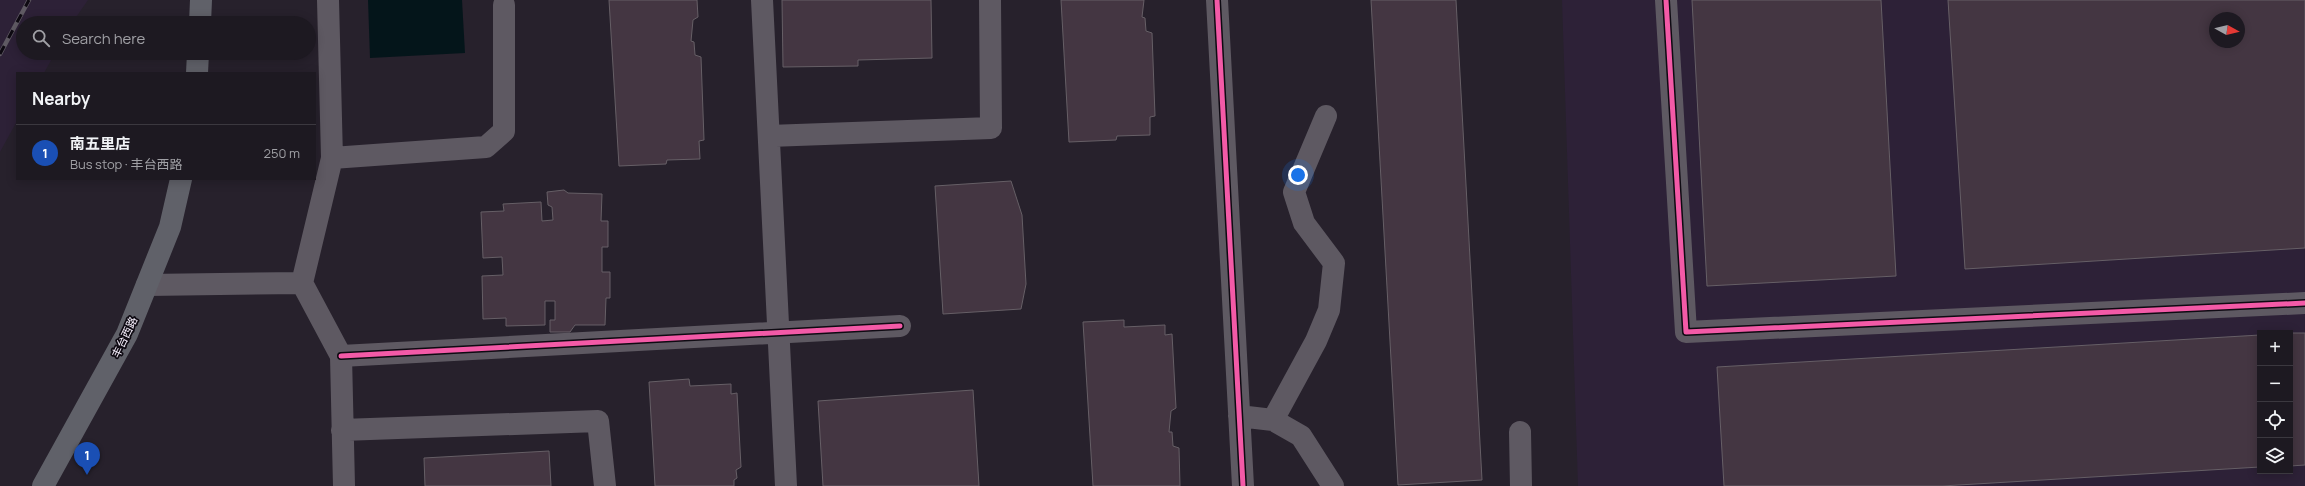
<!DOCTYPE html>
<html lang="en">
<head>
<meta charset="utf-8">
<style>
  body { margin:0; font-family:Manrope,"Noto Sans SC",sans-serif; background:#25222a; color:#f1f3f6 }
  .controls { position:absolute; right:12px; bottom:12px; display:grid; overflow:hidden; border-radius:0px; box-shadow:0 2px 10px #0003 }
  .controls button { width:36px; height:36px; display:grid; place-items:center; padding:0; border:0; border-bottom:1px solid #3b383f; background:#1d1921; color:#f1f3f6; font:20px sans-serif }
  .compass { position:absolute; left:2209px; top:12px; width:36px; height:36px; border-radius:50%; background:#1d1921; box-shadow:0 2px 10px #0003; rotate:98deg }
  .you { position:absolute; left:1298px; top:175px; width:14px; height:14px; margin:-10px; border:3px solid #fff; border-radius:50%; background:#1a73e8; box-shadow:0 0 0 6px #1a73e833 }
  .badge { display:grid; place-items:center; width:26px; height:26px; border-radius:50%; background:#afa8b4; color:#fff; font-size:13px; font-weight:700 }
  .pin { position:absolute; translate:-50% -33px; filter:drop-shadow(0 1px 2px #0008) }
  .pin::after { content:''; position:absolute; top:21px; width:14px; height:12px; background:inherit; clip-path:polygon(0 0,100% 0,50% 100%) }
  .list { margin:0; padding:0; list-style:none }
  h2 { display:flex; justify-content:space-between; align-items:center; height:52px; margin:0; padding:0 16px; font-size:17px }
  h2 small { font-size:13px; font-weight:400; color:#a0a0a5 }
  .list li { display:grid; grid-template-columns:26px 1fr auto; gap:12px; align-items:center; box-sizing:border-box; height:56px; padding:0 16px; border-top:1px solid #3b383f }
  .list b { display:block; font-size:15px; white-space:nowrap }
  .list p { margin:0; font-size:13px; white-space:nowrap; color:#a0a0a5 }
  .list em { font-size:13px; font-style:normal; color:#a0a0a5 }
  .icon { flex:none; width:22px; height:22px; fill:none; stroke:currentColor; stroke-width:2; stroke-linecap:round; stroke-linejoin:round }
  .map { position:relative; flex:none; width:2305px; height:486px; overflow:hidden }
  .search { position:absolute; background:#1d1921; box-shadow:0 2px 10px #0003; left:16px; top:16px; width:300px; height:44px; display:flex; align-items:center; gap:10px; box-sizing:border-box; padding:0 14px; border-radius:22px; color:#a0a0a5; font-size:15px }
  .panel { position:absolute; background:#1d1921; box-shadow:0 2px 10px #0003; left:16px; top:72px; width:300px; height:108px; border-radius:0px }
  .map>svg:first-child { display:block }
  .built { fill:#2d2137; fill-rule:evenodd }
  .water { fill:#04151a }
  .building { fill:#443642; stroke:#665f66; fill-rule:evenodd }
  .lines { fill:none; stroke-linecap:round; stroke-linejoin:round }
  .street { stroke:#5e5962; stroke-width:22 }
  .secondary { stroke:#606169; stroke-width:22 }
  .rail-casing { stroke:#5f5a63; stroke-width:4.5 }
  .rail { stroke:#0e0a12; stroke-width:3; stroke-dasharray:9; stroke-linecap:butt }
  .cycleway-casing { stroke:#0e0a12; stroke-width:8 }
  .cycleway { stroke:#f35aa7; stroke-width:5 }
  .labels { text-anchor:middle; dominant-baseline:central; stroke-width:3.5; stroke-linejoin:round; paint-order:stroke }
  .street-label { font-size:11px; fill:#f8f1fe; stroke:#0e0a12 }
</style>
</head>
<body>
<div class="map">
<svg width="2305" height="486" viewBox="0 0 2305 486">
  <rect width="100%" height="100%" fill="#27212c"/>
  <!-- built -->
  <path class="built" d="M0,0H88L72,23H23V53H55L44,73H17V121L0,152Z
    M1562,0H2305V486H1578ZM2215,18H2239V42H2215ZM2260,333H2290V471H2260Z"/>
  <!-- water -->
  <path class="water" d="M368,0H462L465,53L370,58Z"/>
  <!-- building -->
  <path class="building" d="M609,0H697L698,17L693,20L691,41L694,42L695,55L701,57L704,140L699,141L700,159L667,160L666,164L619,166Z
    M782,0H931L932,58L858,60V66L783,67Z
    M1061,0H1144L1142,17L1145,18L1146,31L1152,33L1155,116L1150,117V135L1117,136L1116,140L1069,142Z
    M1371,0H1456L1482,480L1398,485Z
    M1692,0H1881L1896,276L1707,286Z
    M1948,0H2305V248L1965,269ZM2215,18H2239V42H2215Z
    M1011,181L1022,215L1026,284L1021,309L943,314L935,186Z
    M564,190L568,193L602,194L601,221H608V247H602V272H610V298H606L605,325H575L570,332H550V320H555V301H545V325L506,326V318L483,319L482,276L503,275L502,257L483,258L481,212L504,211L503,204L541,202L542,221L553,220L552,207L548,205L547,192Z
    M1124,320V327L1165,325V335L1172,334L1176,408L1171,411L1169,432H1172L1173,446L1179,448L1180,486H1093L1083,322Z
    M2290,333H2305V465L2290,466Z
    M2260,335V467L1942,486H1724L1717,367Z
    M689,379L690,386L731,384V394L737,393L741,467L736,470L737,478L734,480V486H655L649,382Z
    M973,390L979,486H823L818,401Z
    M549,451L551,486H425L424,458Z"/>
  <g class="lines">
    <!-- street -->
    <path class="street" d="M762,0L786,486
      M1217,0L1243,486
      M1666,0L1686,332L2305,303
      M769,136L991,128L990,0
      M332,158L486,147L504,131V5
      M302,283L332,158L328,0
      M147,285L302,283L341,356L344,486
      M341,356L900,326
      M1239,416L1273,420L1301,436L1333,486
      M1273,420L1316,341L1329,310L1334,263L1304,223L1294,192L1326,116
      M342,430L598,421L605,486
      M1520,432L1521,486"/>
    <!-- secondary -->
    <path class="secondary" d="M200,23L201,0
      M197,73L198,53
      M43,486L127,334L170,227L181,179"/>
    <!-- rail casing -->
    <g class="rail-casing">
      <path id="rail" d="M0,54L29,0"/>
    </g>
    <!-- rail -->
    <use href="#rail" class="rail"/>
    <!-- cycleway casing -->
    <g class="cycleway-casing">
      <path id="cycleway" d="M1217,0L1243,486
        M1666,0L1686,332L2305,303
        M341,356L900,326"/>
    </g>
    <!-- cycleway -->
    <use href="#cycleway" class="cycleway"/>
  </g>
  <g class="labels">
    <!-- street labels -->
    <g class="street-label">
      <text transform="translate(124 337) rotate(-64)">丰台西路</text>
    </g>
  </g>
</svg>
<div class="controls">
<button>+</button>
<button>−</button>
<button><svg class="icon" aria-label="locate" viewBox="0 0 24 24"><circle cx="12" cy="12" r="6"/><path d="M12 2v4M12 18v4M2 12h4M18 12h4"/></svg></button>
<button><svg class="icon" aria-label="layers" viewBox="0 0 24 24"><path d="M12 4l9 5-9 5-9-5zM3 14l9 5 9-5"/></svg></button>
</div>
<svg class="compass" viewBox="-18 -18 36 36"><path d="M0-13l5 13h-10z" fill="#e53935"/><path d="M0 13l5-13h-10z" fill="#a0a0a5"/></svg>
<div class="you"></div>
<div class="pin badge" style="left:87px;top:475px;background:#1a4fb4">1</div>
<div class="search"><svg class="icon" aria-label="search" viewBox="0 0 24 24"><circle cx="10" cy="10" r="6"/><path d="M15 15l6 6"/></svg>Search here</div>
<section class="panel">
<h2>Nearby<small></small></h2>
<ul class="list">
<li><span class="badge" style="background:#1a4fb4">1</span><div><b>南五里店</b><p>Bus stop · 丰台西路</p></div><em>250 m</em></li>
</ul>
</section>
</div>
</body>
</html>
